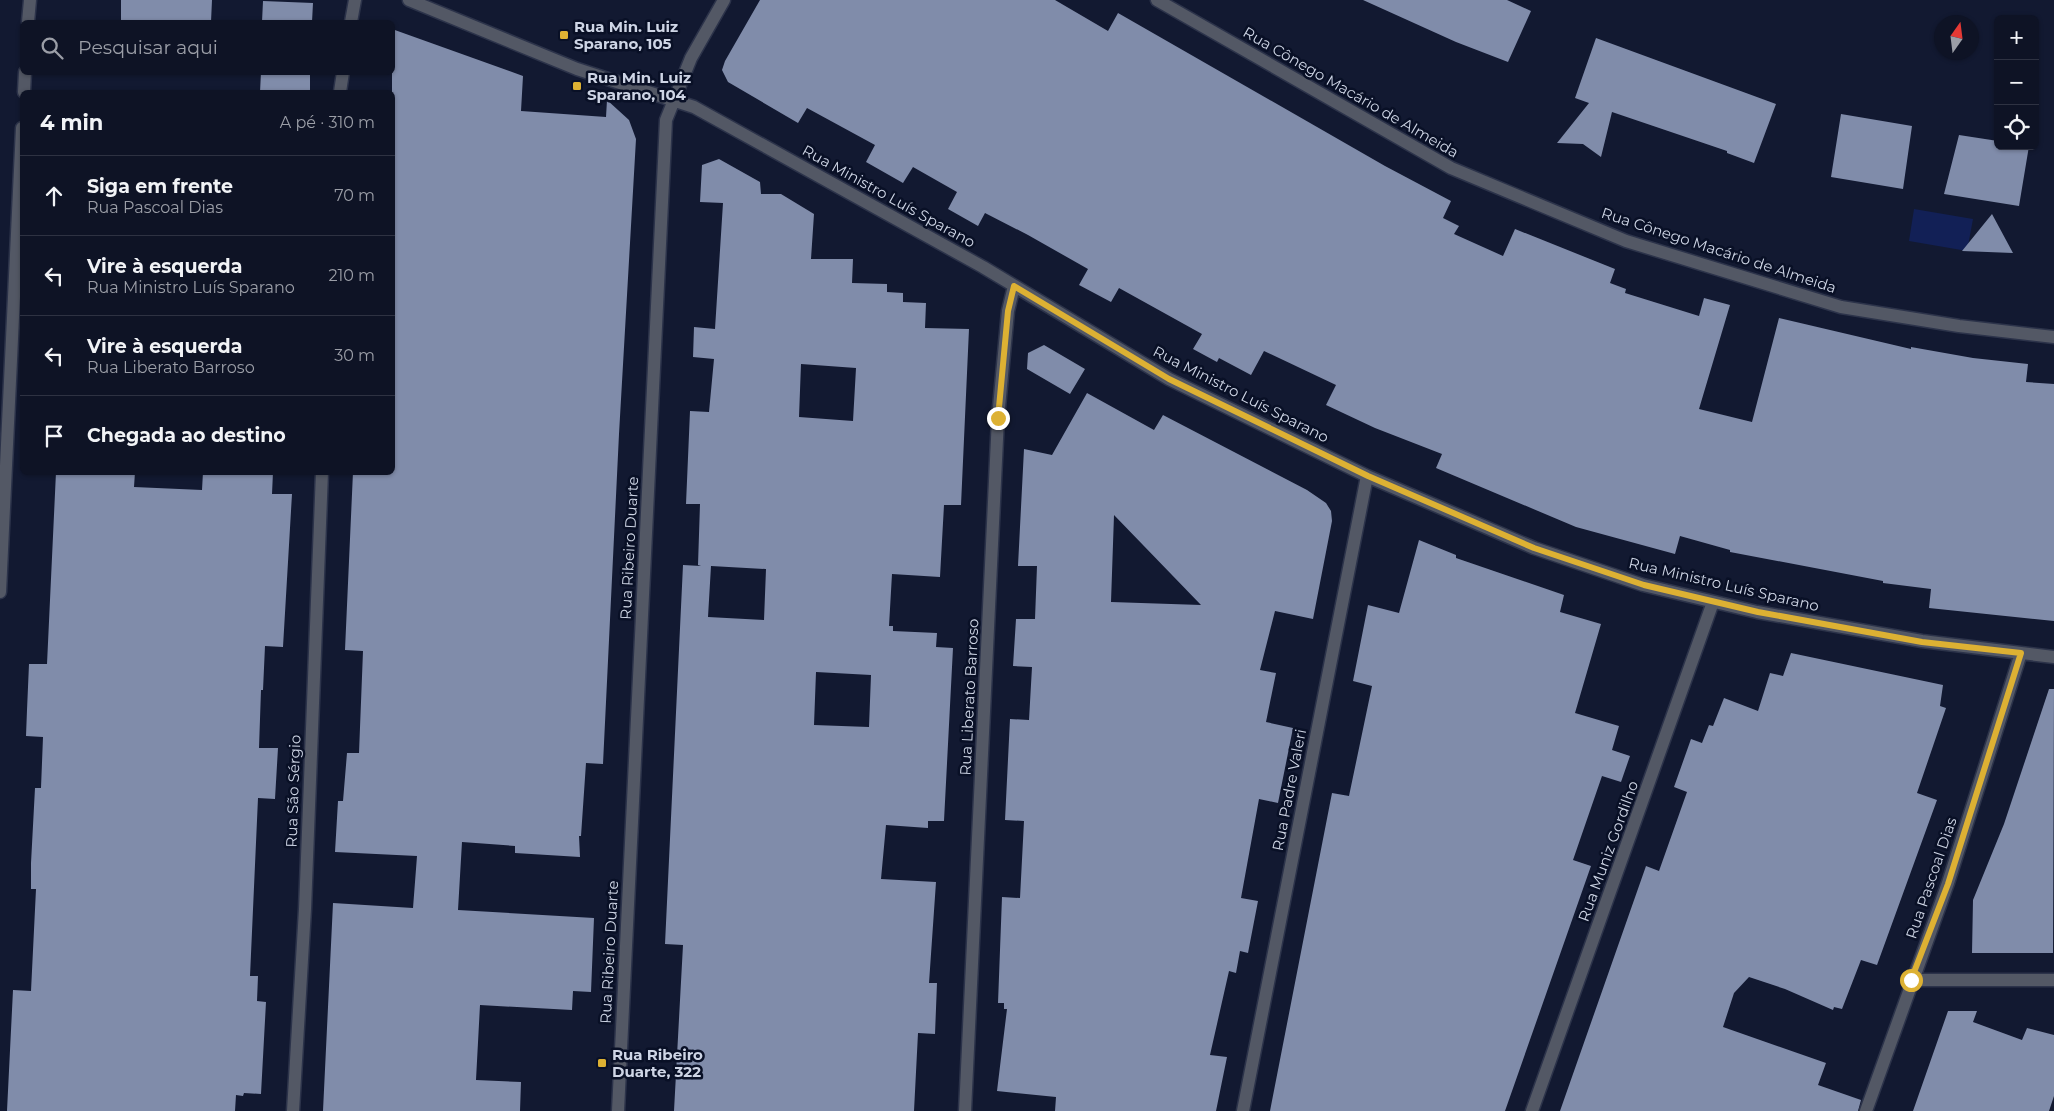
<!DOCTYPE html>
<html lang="pt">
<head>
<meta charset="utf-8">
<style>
  body { margin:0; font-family:Montserrat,sans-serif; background:#1c2032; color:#f1f3f6 }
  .controls { position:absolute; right:15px; top:15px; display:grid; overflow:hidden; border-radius:8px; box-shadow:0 1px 4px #0004 }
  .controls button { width:45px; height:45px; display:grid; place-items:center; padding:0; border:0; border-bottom:1px solid #2e3242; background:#0e1325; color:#f1f3f6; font:25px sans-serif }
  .compass { position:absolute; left:1934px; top:15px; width:45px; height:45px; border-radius:50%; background:#0e1325; box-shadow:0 1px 4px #0004; rotate:14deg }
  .stop { position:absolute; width:15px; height:15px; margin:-11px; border:4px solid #ddb133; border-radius:50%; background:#fff }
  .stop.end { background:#ddb133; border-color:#fff; box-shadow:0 1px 5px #0008 }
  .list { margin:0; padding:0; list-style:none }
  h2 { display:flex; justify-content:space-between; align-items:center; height:65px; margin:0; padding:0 20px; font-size:21px }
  h2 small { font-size:16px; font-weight:400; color:#9b9ea7 }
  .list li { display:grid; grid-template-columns:32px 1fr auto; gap:15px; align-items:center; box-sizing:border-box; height:80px; padding:0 20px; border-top:1px solid #2e3242 }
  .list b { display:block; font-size:19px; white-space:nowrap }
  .list p { margin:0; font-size:16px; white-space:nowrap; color:#9b9ea7 }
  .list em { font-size:16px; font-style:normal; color:#9b9ea7 }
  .icon { flex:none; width:28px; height:28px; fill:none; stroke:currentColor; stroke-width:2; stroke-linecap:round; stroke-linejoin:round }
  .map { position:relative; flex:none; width:2054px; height:1111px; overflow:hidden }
  .search { position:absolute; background:#0e1325; box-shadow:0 1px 4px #0004; left:20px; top:20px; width:375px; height:55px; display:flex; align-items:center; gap:12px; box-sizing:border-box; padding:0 18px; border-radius:8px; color:#9b9ea7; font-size:19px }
  .panel { position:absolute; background:#0e1325; box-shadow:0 1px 4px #0004; left:20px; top:90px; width:375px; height:385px; border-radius:8px }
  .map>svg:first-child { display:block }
  .green { fill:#122056 }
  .building { fill:#808caa; fill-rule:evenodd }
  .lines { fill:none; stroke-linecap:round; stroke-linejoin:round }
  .street-casing { stroke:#2c334a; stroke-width:15 }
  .street { stroke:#535865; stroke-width:12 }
  .route { stroke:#ddb133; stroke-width:6 }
  .poi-dot { fill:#ddb133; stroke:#091026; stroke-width:2 }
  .labels { text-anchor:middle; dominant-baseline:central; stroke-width:5; stroke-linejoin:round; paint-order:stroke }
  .poi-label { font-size:15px; font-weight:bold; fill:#ced5e5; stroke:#091026; text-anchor:start }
  .street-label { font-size:15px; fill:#ced5e5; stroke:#091026 }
</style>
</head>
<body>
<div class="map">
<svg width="2054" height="1111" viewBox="0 0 2054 1111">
  <rect width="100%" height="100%" fill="#121931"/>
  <!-- green -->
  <path class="green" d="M1914,209L1973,219L1967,251L1909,241Z"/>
  <!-- building -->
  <path class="building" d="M121,0H212L211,22H121Z
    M760,0H1055L1108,31L1118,13L1385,166L1451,201L1443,218L1459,226L1454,234L1503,256L1515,229L1615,269L1610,283L1626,289L1625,293L1699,316L1704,298L1730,305L1699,409L1752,422L1779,318L1911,349V347L1973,358L2028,364L2026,382L2054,384V621L1929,608L1931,589L1883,583V581L1730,552V550L1680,536L1675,554L1576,527L1436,468L1442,454L1375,428L1326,405L1336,385L1264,351L1251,375L1219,358L1217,362L1193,349L1202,334L1119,288L1111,302L1079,285L1088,269L1028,235L985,213L978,226L948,209L957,192L913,167L903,183L866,162L875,145L807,108L798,123L728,82L722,70L725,61Z
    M1363,0H1507L1531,11L1508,62L1456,42Z
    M263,1L313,3L312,22H262Z
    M392,29L523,76L521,111L606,117L607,100L629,120L636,139L619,434L603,764L586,763L581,836H579L580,857L515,853V846L462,842L458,910L594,918L591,992L573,991L572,1010L480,1005L476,1080L521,1082L520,1111H323L333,903L413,908L417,856L335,852L338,801H343L347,753H359L363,651L345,650L353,472H392Z
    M1596,38L1776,104L1754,163L1727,153V151L1612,112L1601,157L1583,144L1557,143L1589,103L1575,98Z
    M261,72H310V92H260Z
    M1841,114L1912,126L1903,189L1831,177Z
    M1959,135L1998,141V146H2029L2019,206L1944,194Z
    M719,159L760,182L761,194H781L814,214L811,259H853L852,283L887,284V292L903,293V302L926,303L925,328L969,329L961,505H944L940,577L892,574L889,626H893V631L937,633L936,647L953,648L944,821H928V828L886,825L881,879L936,882L929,983H937L935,1034L918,1033L914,1111H674L683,945L665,944L683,565L701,566L698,565L700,504H686L690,411L709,412L714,359L693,357L694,327L715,329L723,203L700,202L702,165ZM801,364L856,368L853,421L799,417ZM711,566L766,569L764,620L708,617ZM816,672L871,675L869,727L814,725Z
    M1992,214L2013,253L1962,251Z
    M1044,345L1085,369L1070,394L1027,369L1028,353Z
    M1087,393L1154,430L1163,415L1307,490L1326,503L1331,511L1332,521L1313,619L1275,611L1260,670L1276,673L1266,722L1293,728L1278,803L1259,799L1241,898L1258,901L1248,953L1240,951L1236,973L1229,971L1210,1055L1227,1057L1216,1111H1055L1056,1097L997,1091L1007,1009H1004V1003H998L1002,897L1020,898L1024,821L1005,820L1010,719L1029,720L1032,667L1013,666L1016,619H1035L1037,566H1018L1024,449L1052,455ZM1114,515L1201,605L1111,602Z
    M56,472H135L134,487L202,490L203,472H273L272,494H292L283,647L265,646L263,690H261L259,748H278L275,799L258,798L250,976H258L257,1001L266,1002L261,1094L244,1093L243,1096L236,1095L235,1111H7L13,990L31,991L36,889H31V863L35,788H41L43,737L26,736L27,710L29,664H47Z
    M1419,540L1456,555V558L1564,595L1560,612L1601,624L1575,713L1619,726L1612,750L1630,756L1621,782L1602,776L1573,860L1591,866L1505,1111H1270L1332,793L1349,796L1372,686L1353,681L1368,605L1399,613Z
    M1791,653L1943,685L1940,706L1946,708L1917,793L1937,800L1877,965L1861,960L1842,1009L1834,1007L1833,1010L1785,989L1749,977L1734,993L1723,1027L1826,1063L1818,1085L1861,1100L1858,1111H1560L1646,866L1659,871L1687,792L1674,787L1691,739L1702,743L1709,725L1713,726L1724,698L1758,711L1770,673L1783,676Z
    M2049,689H2054L2053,953H1972L1973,900L2004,824Z
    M1948,1011H1977L1973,1022L2022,1040L2027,1028L2054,1035V1096L2049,1111H1913Z"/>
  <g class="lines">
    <!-- street casing -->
    <g class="street-casing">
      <path id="street" d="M409,0L577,69L694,107L983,267L1169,379L1367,476L1534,548L1643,585L1757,612L1922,641L2054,657
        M1157,0L1451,168L1626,241L1841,307L1959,326L2054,337
        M28,22L30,0
        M351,22L355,0
        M24,92L25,72
        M340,92L343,72
        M0,592L22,128
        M1911,980H2054
        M293,1111L305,909L322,472
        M618,1111L666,120L691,58L724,0
        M965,1111L998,418L1008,311L1014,286
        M1243,1111L1367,476
        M1532,1111L1713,602
        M1866,1111L1948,883L2021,653"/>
    </g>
    <!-- street -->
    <use href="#street" class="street"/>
  </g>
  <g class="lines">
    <!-- route -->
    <path class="route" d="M998,418L1008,311L1014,286L1169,379L1368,476L1534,548L1644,585L1758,612L1922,642L2021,653L1948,884L1911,980"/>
  </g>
  <!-- markers -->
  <g class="poi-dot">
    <rect x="559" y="30" width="10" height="10" rx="2.5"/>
    <rect x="572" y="81" width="10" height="10" rx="2.5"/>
    <rect x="597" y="1058" width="10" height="10" rx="2.5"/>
  </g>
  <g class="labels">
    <!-- poi labels -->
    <g class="poi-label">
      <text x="574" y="26">Rua Min. Luiz<tspan x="574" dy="17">Sparano, 105</tspan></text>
      <text x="587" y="77">Rua Min. Luiz<tspan x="587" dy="17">Sparano, 104</tspan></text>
      <text x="612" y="1054">Rua Ribeiro<tspan x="612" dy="17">Duarte, 322</tspan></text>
    </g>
    <!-- street labels -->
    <g class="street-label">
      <text transform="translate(1351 92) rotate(30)">Rua Cônego Macário de Almeida</text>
      <text transform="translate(889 196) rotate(29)">Rua Ministro Luís Sparano</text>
      <text transform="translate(1719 250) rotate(18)">Rua Cônego Macário de Almeida</text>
      <text transform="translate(1241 394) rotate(27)">Rua Ministro Luís Sparano</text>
      <text transform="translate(629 548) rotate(-87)">Rua Ribeiro Duarte</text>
      <text transform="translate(1724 584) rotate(13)">Rua Ministro Luís Sparano</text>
      <text transform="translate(969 697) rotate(-87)">Rua Liberato Barroso</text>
      <text transform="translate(1289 790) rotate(-79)">Rua Padre Valeri</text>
      <text transform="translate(293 791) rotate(-88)">Rua São Sérgio</text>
      <text transform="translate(1608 851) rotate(-70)">Rua Muniz Gordilho</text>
      <text transform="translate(1931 878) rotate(-71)">Rua Pascoal Dias</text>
      <text transform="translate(609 952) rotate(-87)">Rua Ribeiro Duarte</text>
    </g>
  </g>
</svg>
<div class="controls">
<button>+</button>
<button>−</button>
<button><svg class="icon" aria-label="locate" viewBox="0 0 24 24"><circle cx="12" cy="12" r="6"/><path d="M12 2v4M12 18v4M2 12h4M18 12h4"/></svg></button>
</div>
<svg class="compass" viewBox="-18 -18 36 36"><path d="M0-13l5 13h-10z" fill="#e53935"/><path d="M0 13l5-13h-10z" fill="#9b9ea7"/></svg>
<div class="stop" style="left:1911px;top:980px"></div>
<div class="stop end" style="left:998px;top:418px"></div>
<div class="search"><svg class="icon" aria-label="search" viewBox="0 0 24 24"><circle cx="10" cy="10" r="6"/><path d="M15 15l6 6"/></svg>Pesquisar aqui</div>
<section class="panel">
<h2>4 min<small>A pé · 310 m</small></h2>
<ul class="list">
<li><svg class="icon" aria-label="ahead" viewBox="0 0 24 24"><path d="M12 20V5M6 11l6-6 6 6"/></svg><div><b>Siga em frente</b><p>Rua Pascoal Dias</p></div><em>70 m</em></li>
<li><svg class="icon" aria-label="left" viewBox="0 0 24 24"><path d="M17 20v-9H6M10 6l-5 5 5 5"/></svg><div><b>Vire à esquerda</b><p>Rua Ministro Luís Sparano</p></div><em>210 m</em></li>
<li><svg class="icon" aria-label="left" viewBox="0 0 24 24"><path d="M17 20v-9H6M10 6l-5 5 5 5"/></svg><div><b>Vire à esquerda</b><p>Rua Liberato Barroso</p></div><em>30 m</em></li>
<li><svg class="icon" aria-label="arrive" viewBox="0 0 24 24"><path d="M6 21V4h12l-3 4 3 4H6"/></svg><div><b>Chegada ao destino</b></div></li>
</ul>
</section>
</div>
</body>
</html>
